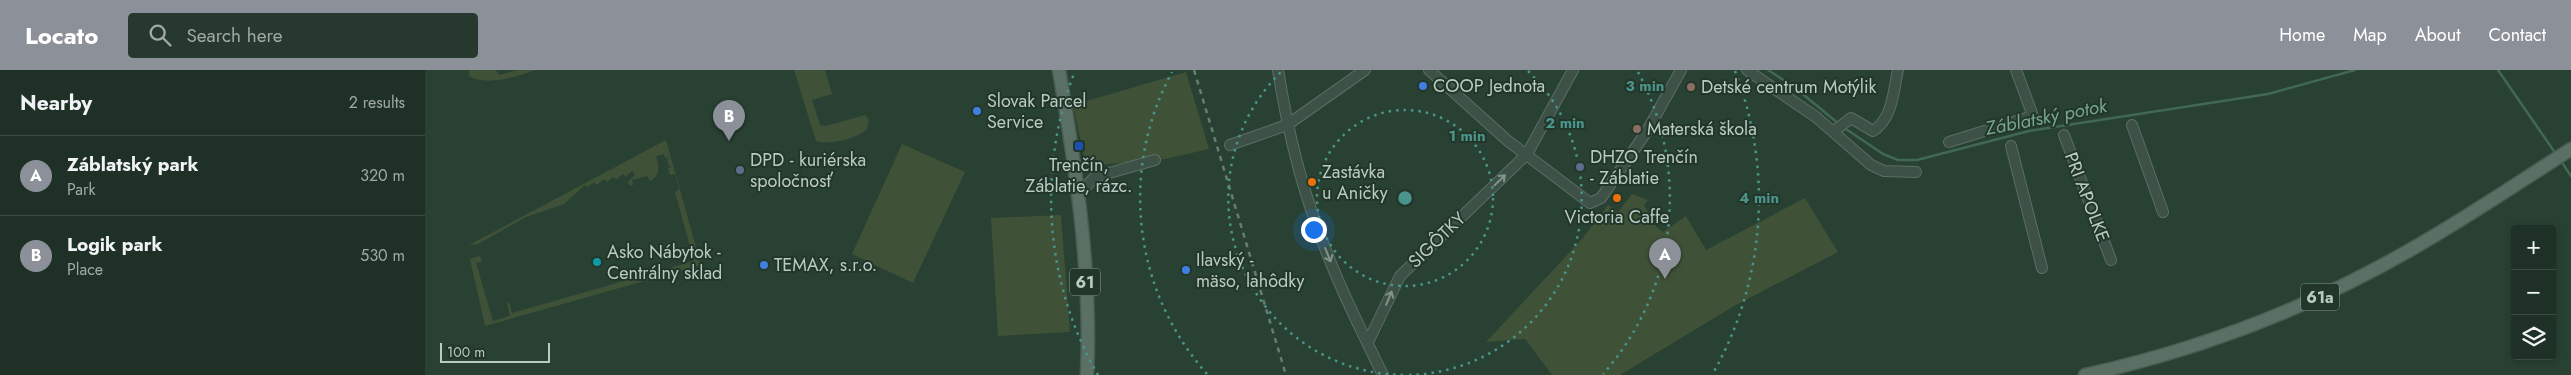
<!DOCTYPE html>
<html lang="en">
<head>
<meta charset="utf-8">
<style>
  body { margin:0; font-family:Jost,sans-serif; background:#27392e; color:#f1f3f6 }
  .controls { position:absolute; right:15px; bottom:15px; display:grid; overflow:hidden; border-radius:5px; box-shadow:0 2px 8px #0003 }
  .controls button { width:45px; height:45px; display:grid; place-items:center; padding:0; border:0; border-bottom:1px solid #3c4c43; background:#1f3126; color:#f1f3f6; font:25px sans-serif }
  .scale { position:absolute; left:15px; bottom:12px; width:110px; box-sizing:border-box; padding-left:5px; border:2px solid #bacbc2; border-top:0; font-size:14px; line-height:18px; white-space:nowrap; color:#bacbc2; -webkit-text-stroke:4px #22362a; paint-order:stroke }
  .you { position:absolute; left:888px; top:159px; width:18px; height:18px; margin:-12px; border:4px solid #fff; border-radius:50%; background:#1a73e8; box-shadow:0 0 0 8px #1a73e833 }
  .badge { display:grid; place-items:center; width:32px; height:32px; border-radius:50%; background:#8c9099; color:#fff; font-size:16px; font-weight:700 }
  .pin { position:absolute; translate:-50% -41px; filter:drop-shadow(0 1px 2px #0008) }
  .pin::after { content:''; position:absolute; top:26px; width:18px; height:15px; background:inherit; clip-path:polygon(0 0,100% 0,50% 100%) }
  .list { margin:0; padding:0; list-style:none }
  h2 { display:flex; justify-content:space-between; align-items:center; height:65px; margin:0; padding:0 20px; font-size:21px }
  h2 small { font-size:16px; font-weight:400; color:#a1a9a7 }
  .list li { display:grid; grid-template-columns:32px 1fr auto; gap:15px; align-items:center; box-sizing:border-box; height:80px; padding:0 20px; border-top:1px solid #3c4c43 }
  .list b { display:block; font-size:19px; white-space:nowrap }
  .list p { margin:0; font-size:16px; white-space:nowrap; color:#a1a9a7 }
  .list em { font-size:16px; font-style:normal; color:#a1a9a7 }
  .icon { flex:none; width:28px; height:28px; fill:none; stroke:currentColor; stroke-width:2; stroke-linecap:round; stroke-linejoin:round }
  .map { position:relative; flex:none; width:2146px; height:305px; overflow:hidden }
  header { display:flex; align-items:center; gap:30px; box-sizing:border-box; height:70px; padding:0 25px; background:#8c9099; color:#fff }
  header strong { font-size:24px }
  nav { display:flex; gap:28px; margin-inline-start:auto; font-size:18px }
  .search { width:350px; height:45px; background:#27392e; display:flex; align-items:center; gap:12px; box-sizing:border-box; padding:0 18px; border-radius:5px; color:#a1a9a7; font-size:19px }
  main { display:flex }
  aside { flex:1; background:#1f3126 }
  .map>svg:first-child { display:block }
  .green { fill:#3f5238 }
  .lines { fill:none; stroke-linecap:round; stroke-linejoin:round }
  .stream { stroke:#416852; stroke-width:2.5 }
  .minor-casing { stroke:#5b6e64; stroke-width:12 }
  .major-casing { stroke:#4a5d52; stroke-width:15 }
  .minor { stroke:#3d5146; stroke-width:10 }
  .major { stroke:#5b7064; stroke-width:12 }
  .rail { stroke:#667e71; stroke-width:2.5; stroke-dasharray:5 5; stroke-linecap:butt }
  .oneway { stroke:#82948a }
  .ring { fill:none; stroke:#4b948b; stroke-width:2.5; stroke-dasharray:2.5 5 }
  .shop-dot { fill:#3f7fe0; stroke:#22362a; stroke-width:2 }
  .education-dot { fill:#8d6e63; stroke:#22362a; stroke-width:2 }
  .transit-dot { fill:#1a4fb4; stroke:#22362a; stroke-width:2 }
  .service-dot { fill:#5c6f8a; stroke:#22362a; stroke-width:2 }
  .food-dot { fill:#e8710a; stroke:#22362a; stroke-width:2 }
  .culture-dot { fill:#0f9aa8; stroke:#22362a; stroke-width:2 }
  .labels { text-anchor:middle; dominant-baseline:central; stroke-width:4; stroke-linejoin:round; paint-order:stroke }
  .shield { fill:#22362a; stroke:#8c9e94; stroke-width:1 }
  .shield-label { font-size:16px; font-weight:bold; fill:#bacbc2 }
  .poi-label { font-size:18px; fill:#bacbc2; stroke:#22362a; text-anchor:start }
  .street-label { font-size:18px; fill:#bacbc2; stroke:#22362a }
  .water-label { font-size:19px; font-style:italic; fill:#76a68b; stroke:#22362a }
  .centre { fill:#4b948b; stroke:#22362a; stroke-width:2.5 }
  .ring-label { font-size:15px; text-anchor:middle; font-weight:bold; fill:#4b948b; stroke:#22362a; stroke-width:4; stroke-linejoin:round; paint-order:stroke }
</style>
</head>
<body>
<header>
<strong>Locato</strong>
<div class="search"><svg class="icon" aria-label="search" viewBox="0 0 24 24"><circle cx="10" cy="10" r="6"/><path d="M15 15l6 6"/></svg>Search here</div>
<nav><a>Home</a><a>Map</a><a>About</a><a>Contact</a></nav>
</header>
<main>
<aside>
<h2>Nearby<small>2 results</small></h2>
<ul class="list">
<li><span class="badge">A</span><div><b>Záblatský park</b><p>Park</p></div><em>320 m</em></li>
<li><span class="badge">B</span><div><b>Logik park</b><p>Place</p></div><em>530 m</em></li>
</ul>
</aside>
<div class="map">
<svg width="2146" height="305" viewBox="0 0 2146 305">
  <rect width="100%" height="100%" fill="#294133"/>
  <!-- green -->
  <path class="green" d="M44,0H71L74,5L93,0H111C92,6 64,17 44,6Z
    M369,0H400L407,24L387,30L395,55L401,56L440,45L444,50L442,59C432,69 404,75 391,71Z
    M761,2L784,79L740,89L661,96L648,35Z
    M241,70L276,195L60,256L45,189L55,186L57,191L51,193L68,251L85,246L82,233L84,232L87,243L269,191L250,122L254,120L250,104L245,105L243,98L248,96H244L242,89L245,87L240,88L239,84L231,86C234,97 236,105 225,111L222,106L207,110L208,115L205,116L203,112L210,105L207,101L201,107L198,104L192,109L188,107L182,112L179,109L172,115L169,112L163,117L160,115L139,134L101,147L53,174L44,175Z
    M477,74L540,102L488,213L427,184Z
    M1207,124L1223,130L1219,135L1229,151L1227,153L1238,162L1261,146L1281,180L1380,128L1413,182L1309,236L1195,305H1127L1100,269L1061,272L1157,169L1183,135L1193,142Z
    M636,145L645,262L573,266L566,148Z"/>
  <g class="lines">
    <!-- stream -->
    <path class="stream" d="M1343,0L1368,16L1414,54
      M2073,0L2131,84
      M1418,57L1458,84L1473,90H1492L1604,61L1843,24L1930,0
      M2136,91L2146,106"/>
    <!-- minor casing -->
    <g class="minor-casing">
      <path id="minor" d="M853,0C861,50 872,100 889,148C907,202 933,254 958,305
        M1004,0L1083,71L1165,133L1176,128L1222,61L1256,0
        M1322,0L1391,47L1446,95L1459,101L1491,102
        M1707,55L1738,142
        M1408,62L1426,48L1448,61C1468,48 1468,22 1473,0
        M1639,65L1686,190
        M1524,72L1608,46L1591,0
        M805,75L862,55L940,0
        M1586,76L1617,198
        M652,126L670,107L730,90
        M943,272L975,206L1102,84L1148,0"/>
    </g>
    <!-- major casing -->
    <g class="major-casing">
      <path id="major" d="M634,0C651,99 667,204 662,305
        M1660,305C1774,280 1884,238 1985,180C2040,149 2093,113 2146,79"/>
    </g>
    <!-- minor -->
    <use href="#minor" class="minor"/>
    <!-- major -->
    <use href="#major" class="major"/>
    <!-- rail -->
    <path class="rail" d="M769,0L861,305"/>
  </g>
  <!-- one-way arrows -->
  <defs><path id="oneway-shaft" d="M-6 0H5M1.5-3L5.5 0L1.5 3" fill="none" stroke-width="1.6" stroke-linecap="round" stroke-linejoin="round" transform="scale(1.25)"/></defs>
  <g class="oneway">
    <use href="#oneway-shaft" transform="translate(1075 110) rotate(-44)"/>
    <use href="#oneway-shaft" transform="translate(903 185) rotate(68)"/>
    <use href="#oneway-shaft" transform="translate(964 228) rotate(-67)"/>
  </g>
  <!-- distance rings -->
  <g class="ring">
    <circle cx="980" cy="128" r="88"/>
    <path d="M978 305A177 177 0 0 1 857 1M1103 1A177 177 0 0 1 982 305"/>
    <path d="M782 304A265 265 0 0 1 747 2M1213 2A265 265 0 0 1 1178 304"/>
    <path d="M673 305A354 354 0 0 1 650 1M1310 1A354 354 0 0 1 1287 305"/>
  </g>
  <!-- markers -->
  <g class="shop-dot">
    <circle cx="998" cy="16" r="5"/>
    <circle cx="552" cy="41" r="5"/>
    <circle cx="339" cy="195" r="5"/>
    <circle cx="761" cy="200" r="5"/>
  </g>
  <g class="education-dot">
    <circle cx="1266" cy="17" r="5"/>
    <circle cx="1212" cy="59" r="5"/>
  </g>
  <rect class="transit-dot" x="649" y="71" width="10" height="10" rx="2.5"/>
  <g class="service-dot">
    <circle cx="1155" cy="97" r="5"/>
    <circle cx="315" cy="100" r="5"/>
  </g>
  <g class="food-dot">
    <circle cx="887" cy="112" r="5"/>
    <circle cx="1192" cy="128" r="5"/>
  </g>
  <circle class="culture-dot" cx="172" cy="192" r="5"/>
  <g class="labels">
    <!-- shield labels -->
    <g class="shield">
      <rect x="645" y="198.5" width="30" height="27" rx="4"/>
      <rect x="1876" y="213.5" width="38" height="27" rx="4"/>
    </g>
    <g class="shield-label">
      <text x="660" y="212">61</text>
      <text x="1895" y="227">61a</text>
    </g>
    <!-- poi labels -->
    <g class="poi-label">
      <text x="1008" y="16">COOP Jednota</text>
      <text x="1276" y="17">Detské centrum Motýlik</text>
      <text x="562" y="31">Slovak Parcel<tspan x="562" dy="21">Service</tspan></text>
      <text x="1222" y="59">Materská škola</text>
      <text x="1165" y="87">DHZO Trenčín<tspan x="1165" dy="21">- Záblatie</tspan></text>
      <text x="325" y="90">DPD - kuriérska<tspan x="325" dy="21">spoločnosť</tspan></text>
      <text x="654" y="95" text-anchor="middle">Trenčín,<tspan x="654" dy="21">Záblatie, rázc.</tspan></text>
      <text x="897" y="102">Zastávka<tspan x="897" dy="21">u Aničky</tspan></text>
      <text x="1192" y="147" text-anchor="middle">Victoria Caffe</text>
      <text x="182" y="182">Asko Nábytok -<tspan x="182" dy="21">Centrálny sklad</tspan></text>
      <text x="771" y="190">Ilavský -<tspan x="771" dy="21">mäso, lahôdky</tspan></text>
      <text x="349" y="195">TEMAX, s.r.o.</text>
    </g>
    <!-- street labels -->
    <g class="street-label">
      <text transform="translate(1662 127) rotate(69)">PRI APOLKE</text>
      <text transform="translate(1012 170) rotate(-44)">SIGÔTKY</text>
    </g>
    <!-- water labels -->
    <g class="water-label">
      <text transform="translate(1621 47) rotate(-11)">Záblatský potok</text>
    </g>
  </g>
  <circle cx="980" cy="128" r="8" class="centre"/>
  <g class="ring-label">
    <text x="1220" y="21">3 min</text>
    <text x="1140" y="58">2 min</text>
    <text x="1042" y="71">1 min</text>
    <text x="1334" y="133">4 min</text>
  </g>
</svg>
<div class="controls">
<button>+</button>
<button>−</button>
<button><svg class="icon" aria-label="layers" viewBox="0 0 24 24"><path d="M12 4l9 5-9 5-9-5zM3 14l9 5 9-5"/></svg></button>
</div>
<div class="scale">100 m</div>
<div class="you"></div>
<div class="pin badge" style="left:1240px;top:209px">A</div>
<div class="pin badge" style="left:304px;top:71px">B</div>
</div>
</main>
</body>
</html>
